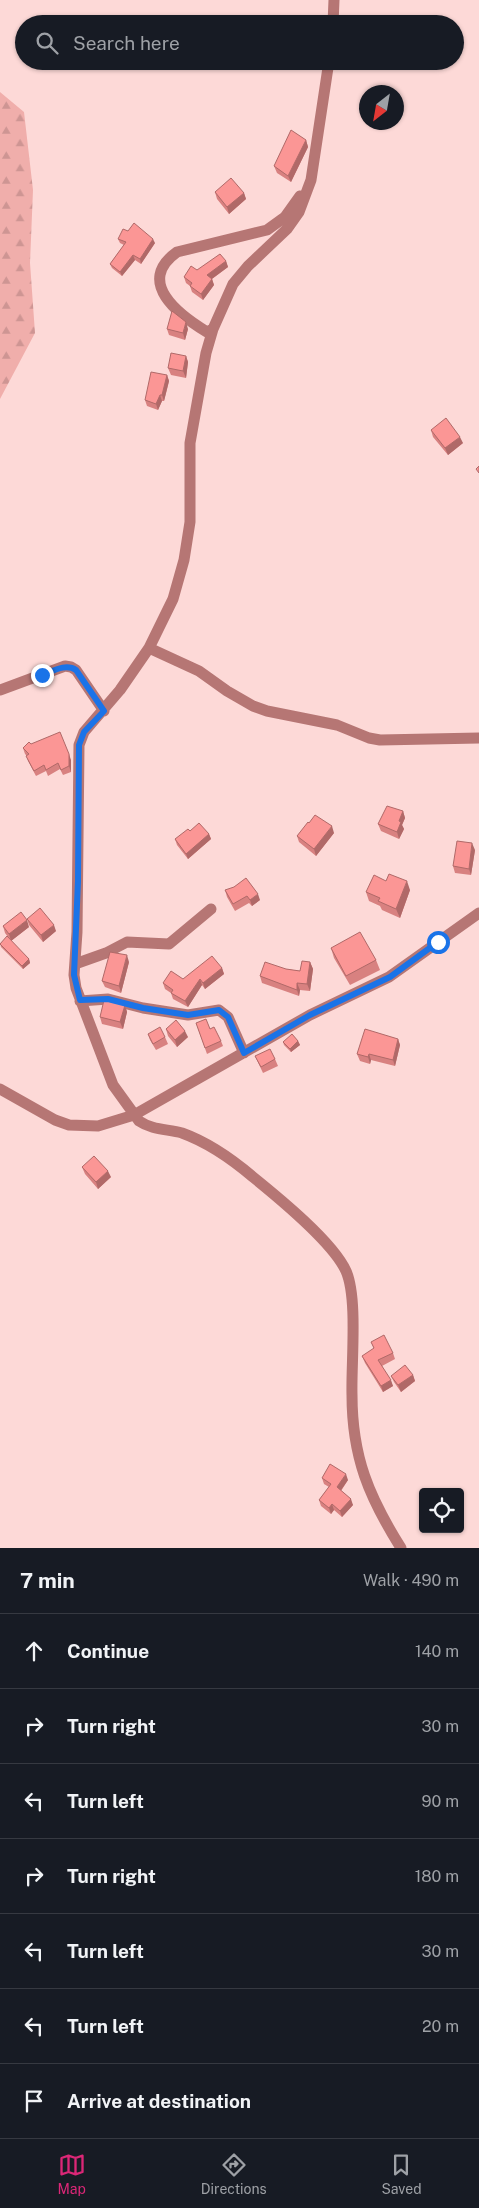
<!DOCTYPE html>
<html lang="en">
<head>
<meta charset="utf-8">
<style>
  body { margin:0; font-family:"Public Sans",sans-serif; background:#20242c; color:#f1f3f6 }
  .controls { position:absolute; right:15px; bottom:15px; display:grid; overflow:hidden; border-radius:5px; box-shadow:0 1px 4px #0004 }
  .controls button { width:45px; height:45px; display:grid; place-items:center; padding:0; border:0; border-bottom:1px solid #363941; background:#171b24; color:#f1f3f6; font:25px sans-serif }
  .compass { position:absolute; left:359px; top:85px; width:45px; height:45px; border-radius:50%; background:#171b24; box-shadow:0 1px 4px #0004; rotate:211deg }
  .stop { position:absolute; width:15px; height:15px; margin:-11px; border:4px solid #1a73e8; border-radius:50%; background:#fff }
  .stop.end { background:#1a73e8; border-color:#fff; box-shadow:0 1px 5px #0008 }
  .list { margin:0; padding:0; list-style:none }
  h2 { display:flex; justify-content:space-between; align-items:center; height:65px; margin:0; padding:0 20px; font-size:21px }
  h2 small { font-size:16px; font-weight:400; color:#9ea1a6 }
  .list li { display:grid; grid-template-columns:32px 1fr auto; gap:15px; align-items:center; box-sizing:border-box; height:75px; padding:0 20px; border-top:1px solid #363941 }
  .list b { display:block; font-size:19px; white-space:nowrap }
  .list em { font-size:16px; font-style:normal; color:#9ea1a6 }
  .icon { flex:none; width:28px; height:28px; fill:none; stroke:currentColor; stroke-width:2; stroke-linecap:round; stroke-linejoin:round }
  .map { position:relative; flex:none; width:479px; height:1548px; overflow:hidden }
  .search { position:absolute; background:#171b24; box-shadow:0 1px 4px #0004; left:15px; right:15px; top:15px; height:55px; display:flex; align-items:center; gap:12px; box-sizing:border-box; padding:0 18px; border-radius:28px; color:#9ea1a6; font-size:19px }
  .sheet { height:590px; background:#171b24 }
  nav { display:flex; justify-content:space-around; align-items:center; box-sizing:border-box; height:70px; border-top:1px solid #363941; background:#171b24; font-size:14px; color:#9ea1a6 }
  nav a { display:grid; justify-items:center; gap:2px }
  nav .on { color:#db2777 }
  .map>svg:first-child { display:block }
  .forest { fill:url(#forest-firs) }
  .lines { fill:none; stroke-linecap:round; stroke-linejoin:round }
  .minor { stroke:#b67674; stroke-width:11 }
  .wall { fill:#d88180 }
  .shaded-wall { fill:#b06968 }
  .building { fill:#fb9695; stroke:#b06968 }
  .route { stroke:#1a73e8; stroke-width:6 }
</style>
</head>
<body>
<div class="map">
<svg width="479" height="1548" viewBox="0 0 479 1548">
  <defs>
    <pattern id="forest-firs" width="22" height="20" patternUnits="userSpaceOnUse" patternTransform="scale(1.25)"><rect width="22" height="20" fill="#f0aeab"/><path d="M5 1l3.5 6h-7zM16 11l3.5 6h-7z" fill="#ce9593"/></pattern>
  </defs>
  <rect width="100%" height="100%" fill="#fdd9d7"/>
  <!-- forest -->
  <path class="forest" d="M0,92L24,112L33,190L30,263L35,333L0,399Z"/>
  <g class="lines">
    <!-- minor -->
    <path class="minor" d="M333,24L334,0
      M329,61L311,180L299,212L287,229L248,266L233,284L213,329L206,353L190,443V522L184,560L173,599L149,648L120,690L84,732L79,745L77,932L74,975L76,988L113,1085L139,1121C152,1130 168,1129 182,1133C207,1142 233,1160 253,1177C279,1198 333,1242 346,1271C358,1298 351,1364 352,1395C352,1457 369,1497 401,1548
      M213,329L207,332C179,315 135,282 177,252L267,230L285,217L300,196
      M149,648L199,671L227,691L253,706L267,711L337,725L369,738L380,740L479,738
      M0,690L65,666L71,667L76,670L104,711
      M75,964L106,953L127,942L169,944L211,909
      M80,1001L108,999L143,1008L188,1015L219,1010L228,1017L244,1053
      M0,1089L55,1120L69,1125L98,1126L134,1115L310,1015L389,977L479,913"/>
  </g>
  <!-- wall -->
  <path class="wall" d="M306,140L308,147L291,182L277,173L274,166Z
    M215,192L244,193L246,199L229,214L217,199Z
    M118,239L155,243L141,264L135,260L122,276L112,268L110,264L124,245L120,243Z
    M226,261L228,267L212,279L214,285L203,300L192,292L190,286L186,283L184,277L197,270Z
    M167,329H188L185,340L169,335Z
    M186,356L188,362L186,378L171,375L168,368Z
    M167,375L169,381L164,401H162L158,410L147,406L145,400Z
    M431,430L463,443L448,455L433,437Z
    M31,744L71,760V772L63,775L60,769L48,776L46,771L36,776L28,761L26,755L25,754L23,748Z
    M403,811L405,818L402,825L404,829L399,839L381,831L378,824Z
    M309,823L334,833L316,856L299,842L297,836Z
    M190,831L209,834L211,839L188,859L177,845L175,839Z
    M475,850L471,875L455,873L453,866Z
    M386,881L410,890L400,918L382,910L380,906L369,901L366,892Z
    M225,890L260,900L252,906L249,903L235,911L227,897Z
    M27,919L56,931L43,942L29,925Z
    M3,926L29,927L11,941L5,933Z
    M0,943L29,959L30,963L23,969L1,947Z
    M331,948L376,960L380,970L350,985L334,958Z
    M129,962L121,993L105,987L102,981Z
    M310,962L313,969L310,991L300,990L299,996L262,983L260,976L286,969L300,971Z
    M222,968L224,974L205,989L202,985L188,1007L173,999L171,993L165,989L163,983L183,979Z
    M125,1005L127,1012L123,1029L102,1024L100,1017Z
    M196,1023L210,1029L221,1041L223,1046L207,1054Z
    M166,1029L188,1037L177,1047L168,1036Z
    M148,1034L165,1037L168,1044L156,1050L150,1040Z
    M398,1039L400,1045L395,1066L371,1060L370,1064L360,1061L357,1054Z
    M298,1041L300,1045L291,1052L284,1045L283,1042Z
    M255,1056L275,1059L278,1066L263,1073Z
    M82,1167L111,1177L98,1189L85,1174Z
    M371,1342L393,1353L395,1359L382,1366L393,1386L383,1392L365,1363L362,1356L374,1349Z
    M413,1375L415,1381L401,1392L394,1382L391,1376Z
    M322,1478L348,1480L341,1491L353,1505L342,1517L334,1510L331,1514L321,1506L319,1500L329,1487L324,1484Z"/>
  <!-- shaded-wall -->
  <path class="shaded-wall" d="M306,140L308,147L291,182L288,176Z
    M244,193L246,199L229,214L227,207Z
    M153,239L155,243L141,264L140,259Z
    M133,255L135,260L122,276L120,272Z
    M226,261L228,267L209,281L207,275Z
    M212,279L214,285L203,300L201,294Z
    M186,322L188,329L185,340L183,333Z
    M186,356L188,362L186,378L183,371Z
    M167,375L169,381L164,401L162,395Z
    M160,395L162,401L158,410L156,404Z
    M460,437L463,443L448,455L445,448Z
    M69,754L71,760V772L69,766Z
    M403,811L405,818L402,825L404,829L399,839L397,832L399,821Z
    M332,826L334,833L316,856L314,849Z
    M209,834L211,839L188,859L186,854Z
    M472,843L475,850L471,875L469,869Z
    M407,881L410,890L400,918L396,909Z
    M258,894L260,900L252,906L250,900Z
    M27,920L29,927L11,941L9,934Z
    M54,925L56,931L43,942L41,935Z
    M127,955L129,962L121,993L119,986Z
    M29,959L30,963L23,969L22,966Z
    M310,962L313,969L310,991L307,984Z
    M222,968L224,974L205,989L203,983Z
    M200,979L202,985L188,1007L185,1001Z
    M297,983L300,990L299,996L297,990Z
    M125,1005L127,1012L123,1029L120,1022Z
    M185,1031L188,1037L177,1047L175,1040Z
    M398,1039L400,1045L395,1066L393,1060Z
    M298,1041L300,1045L291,1052L290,1049Z
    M369,1054L371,1060L370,1064L368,1057Z
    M108,1171L111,1177L98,1189L96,1182Z
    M413,1375L415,1381L401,1392L398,1385Z
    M391,1380L393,1386L383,1392L381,1386Z
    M346,1474L348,1480L339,1493L337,1487Z
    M351,1499L353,1505L342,1517L340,1511Z
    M332,1504L334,1510L331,1514L329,1508Z"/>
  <!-- building -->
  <path class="building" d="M291,130L306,140L288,176L274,166Z
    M231,178L244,193L227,207L215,192Z
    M134,223L153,239L140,259L133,255L120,272L110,264L126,242L118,239L123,229L128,231Z
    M220,254L226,261L207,275L212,279L201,294L190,286L192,283L184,277L191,266L197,270Z
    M172,311L186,322L183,333L167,329Z
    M171,353L186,356L183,371L168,368Z
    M151,372L167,375L162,395H160L156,404L145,400Z
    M446,418L460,437L445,448L431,430Z
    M479,466V473L476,469Z
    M60,732L69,754V766L61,770L58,763L46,770L44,765L34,771L26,756L29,754L23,748L29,742L31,744Z
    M387,806L403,811L399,821L401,822L397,832L378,824Z
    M315,815L332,826L314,849L297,836L308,822L309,823Z
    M199,823L209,834L186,854L175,839L188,829L190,831Z
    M457,841L472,843L469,869L453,866Z
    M389,874L407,881L396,909L378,901L380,898L366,892L374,875L386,881Z
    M246,878L258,894L250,900L247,896L233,904L225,890L234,887Z
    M40,908L54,925L41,935L27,919Z
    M21,912L27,920L9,934L3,926Z
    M360,932L376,960L346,976L331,948Z
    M7,936L29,959L22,966L0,944Z
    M110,952L127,955L119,986L102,981Z
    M212,956L222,968L203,983L200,979L185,1001L171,993L173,990L163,983L171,971L183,979Z
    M302,961L310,962L307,984L297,983V990L260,976L265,962L286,969L300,971Z
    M104,1000L125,1005L120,1022L100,1017Z
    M206,1019L210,1029L214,1027L221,1041L205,1048L196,1023Z
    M176,1020L185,1031L175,1040L166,1029Z
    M160,1027L165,1037L153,1044L148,1034Z
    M365,1029L398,1039L393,1060L369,1054L368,1057L357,1054Z
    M292,1034L298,1041L290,1049L283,1042Z
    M270,1049L275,1059L261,1067L255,1056Z
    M94,1156L108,1171L96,1182L82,1167Z
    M384,1335L393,1353L378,1360L391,1380L381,1386L362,1356L374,1348L371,1342Z
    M405,1365L413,1375L398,1385L391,1376Z
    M330,1464L346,1474L337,1487L351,1499L340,1511L332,1504L329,1508L319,1500L331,1484L322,1478Z"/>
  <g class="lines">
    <!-- route -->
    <path class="route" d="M42,675C53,671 66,663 76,670L104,711L84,732L79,745L78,881L74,975L80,1000L108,999L143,1008L188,1015L219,1010L228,1017L244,1053L310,1015L390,977L438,942"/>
  </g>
</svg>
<div class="controls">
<button><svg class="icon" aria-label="locate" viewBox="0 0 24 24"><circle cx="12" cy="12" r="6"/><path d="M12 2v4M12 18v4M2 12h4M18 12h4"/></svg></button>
</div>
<svg class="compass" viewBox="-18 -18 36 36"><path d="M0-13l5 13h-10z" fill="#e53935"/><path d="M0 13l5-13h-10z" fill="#9ea1a6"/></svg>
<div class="stop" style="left:438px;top:942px"></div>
<div class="stop end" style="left:42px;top:675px"></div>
<div class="search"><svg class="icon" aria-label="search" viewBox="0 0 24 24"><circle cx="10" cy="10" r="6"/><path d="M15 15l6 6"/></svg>Search here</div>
</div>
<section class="sheet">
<h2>7 min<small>Walk · 490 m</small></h2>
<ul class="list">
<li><svg class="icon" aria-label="ahead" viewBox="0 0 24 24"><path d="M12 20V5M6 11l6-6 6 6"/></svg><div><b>Continue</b></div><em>140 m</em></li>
<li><svg class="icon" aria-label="right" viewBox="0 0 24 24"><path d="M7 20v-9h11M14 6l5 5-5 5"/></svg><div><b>Turn right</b></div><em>30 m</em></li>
<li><svg class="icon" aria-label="left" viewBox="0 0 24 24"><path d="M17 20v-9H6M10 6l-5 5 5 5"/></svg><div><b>Turn left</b></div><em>90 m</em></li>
<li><svg class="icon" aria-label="right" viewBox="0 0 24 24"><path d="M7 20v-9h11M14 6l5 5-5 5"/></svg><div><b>Turn right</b></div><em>180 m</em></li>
<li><svg class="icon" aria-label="left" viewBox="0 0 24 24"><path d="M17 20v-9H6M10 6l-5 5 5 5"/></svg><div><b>Turn left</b></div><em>30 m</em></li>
<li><svg class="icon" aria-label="left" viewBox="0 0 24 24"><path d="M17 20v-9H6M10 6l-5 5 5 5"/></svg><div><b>Turn left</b></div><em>20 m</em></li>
<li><svg class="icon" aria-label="arrive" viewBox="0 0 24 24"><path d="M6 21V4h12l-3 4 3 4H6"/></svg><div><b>Arrive at destination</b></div></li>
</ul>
</section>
<nav>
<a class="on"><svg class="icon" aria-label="map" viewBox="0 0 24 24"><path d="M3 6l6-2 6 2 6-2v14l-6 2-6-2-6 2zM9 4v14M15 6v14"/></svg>Map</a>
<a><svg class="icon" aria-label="directions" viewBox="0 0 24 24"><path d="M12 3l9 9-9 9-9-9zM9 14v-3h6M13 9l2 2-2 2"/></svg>Directions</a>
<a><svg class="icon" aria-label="saved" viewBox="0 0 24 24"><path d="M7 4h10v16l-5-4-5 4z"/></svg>Saved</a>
</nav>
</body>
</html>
